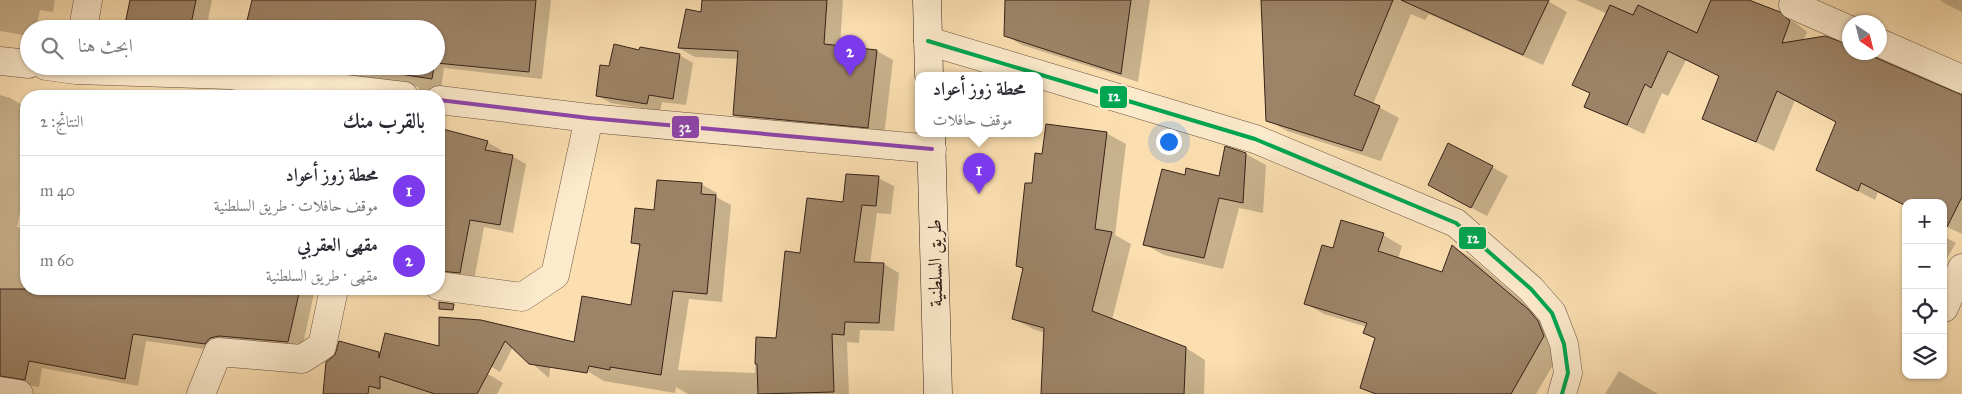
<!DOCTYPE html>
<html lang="ar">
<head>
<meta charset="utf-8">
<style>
  body { margin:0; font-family:"IM FELL Great Primer",Amiri,serif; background:#f2f2f3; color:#2b2b33; direction:rtl }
  .controls { position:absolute; right:15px; bottom:15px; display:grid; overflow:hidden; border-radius:10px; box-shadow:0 1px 4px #0004 }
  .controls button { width:45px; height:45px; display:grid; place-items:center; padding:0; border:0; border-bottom:1px solid #e1e1e2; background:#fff; color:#2b2b33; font:25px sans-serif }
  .compass { position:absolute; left:1842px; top:15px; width:45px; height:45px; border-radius:50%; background:#fff; box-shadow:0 1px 4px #0004; rotate:145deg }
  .you { position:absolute; left:1168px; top:141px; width:18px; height:18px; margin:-12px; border:4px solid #fff; border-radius:50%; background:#1a73e8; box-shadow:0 0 0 8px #1a73e833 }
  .badge { display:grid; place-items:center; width:32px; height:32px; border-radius:50%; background:#7c3aed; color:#fff; font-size:16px; font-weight:700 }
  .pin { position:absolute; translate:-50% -41px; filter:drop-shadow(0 1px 2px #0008) }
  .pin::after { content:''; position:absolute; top:26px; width:18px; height:15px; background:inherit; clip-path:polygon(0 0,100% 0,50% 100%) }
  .popup { position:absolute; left:915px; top:72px; width:128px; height:65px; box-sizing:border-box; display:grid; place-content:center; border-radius:10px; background:#fff; filter:drop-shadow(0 1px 4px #0005); font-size:16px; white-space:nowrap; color:#7c7c81 }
  .popup b { font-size:19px; color:#2b2b33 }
  .popup::after { content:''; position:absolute; left:50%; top:100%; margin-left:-10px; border:10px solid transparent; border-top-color:#fff }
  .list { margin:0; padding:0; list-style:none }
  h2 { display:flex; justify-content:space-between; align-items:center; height:65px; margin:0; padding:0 20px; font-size:21px }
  h2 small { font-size:16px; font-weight:400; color:#7c7c81 }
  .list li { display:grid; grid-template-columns:32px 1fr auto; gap:15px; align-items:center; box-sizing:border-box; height:70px; padding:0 20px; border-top:1px solid #e1e1e2 }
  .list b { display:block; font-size:19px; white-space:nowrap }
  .list p { margin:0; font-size:16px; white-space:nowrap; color:#7c7c81 }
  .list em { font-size:16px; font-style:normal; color:#7c7c81 }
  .icon { flex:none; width:28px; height:28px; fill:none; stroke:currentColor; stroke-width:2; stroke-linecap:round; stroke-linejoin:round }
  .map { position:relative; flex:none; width:1962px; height:394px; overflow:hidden; direction:ltr }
  .search { position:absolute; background:#fff; box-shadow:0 1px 4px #0004; left:20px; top:20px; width:425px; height:55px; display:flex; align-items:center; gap:12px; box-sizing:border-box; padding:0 18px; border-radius:28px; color:#7c7c81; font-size:19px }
  .panel { position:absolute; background:#fff; box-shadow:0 1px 4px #0004; left:20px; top:90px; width:425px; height:205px; border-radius:20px; direction:rtl }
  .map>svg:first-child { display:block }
  .shadow { fill:#0003 }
  .building { fill:#9d8468; stroke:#382118 }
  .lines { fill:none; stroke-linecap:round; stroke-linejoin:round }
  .street-casing { stroke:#69503e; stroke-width:29 }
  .secondary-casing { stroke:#382118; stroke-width:29 }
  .street { stroke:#fceacc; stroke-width:28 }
  .secondary { stroke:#fceacc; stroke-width:28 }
  .bus-1-casing { stroke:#fceacc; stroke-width:8 }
  .bus-2-casing { stroke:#fceacc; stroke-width:8 }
  .bus-1 { stroke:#00a651; stroke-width:4 }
  .bus-2 { stroke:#8e44ad; stroke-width:4 }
  .labels { text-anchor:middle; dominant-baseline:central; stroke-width:4; stroke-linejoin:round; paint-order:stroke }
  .street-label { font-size:19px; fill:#382118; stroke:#fceacc }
  .line-badge { stroke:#fceacc; stroke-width:2 }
  .badge-label { font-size:14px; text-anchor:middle; font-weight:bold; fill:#fff }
</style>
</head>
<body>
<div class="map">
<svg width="1962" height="394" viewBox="0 0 1962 394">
  <rect width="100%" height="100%" fill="#fbdfb1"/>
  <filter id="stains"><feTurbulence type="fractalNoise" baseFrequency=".004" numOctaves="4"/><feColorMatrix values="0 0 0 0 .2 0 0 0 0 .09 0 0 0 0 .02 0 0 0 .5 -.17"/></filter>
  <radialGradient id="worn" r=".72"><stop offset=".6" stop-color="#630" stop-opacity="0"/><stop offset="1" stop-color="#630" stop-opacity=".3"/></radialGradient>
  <!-- shadow -->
  <path class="shadow" d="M0,0H55L53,12L40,10L36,29H29V36L0,31Z
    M132,0H212L208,20L221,23L231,29H126Z
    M253,0H551L542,79L444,68L439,102V96H421L418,87L333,77L287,66H436V29Z
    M704,0H843L840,47L877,51L893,60L884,136L751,124L734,115L739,59L695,57L679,48L702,13Z
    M1006,0H1150L1138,82L1022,45L1005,35Z
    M1263,0H1546L1567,12L1543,65L1429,14L1425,20L1411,14L1373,104L1399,118L1381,161L1287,131L1268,120Z
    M1576,0H1746L1779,13L1797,24L1807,32L1803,41L1850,52H1874L1882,57L1885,63L1962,96V234L1943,225V203H1906V206L1878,192L1875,200L1835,179L1837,122L1795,100L1774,151L1704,118L1720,76L1686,60L1668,96L1662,93L1644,134L1586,107L1591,94L1574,84L1608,14Z
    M1940,0H1962V12L1944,3Z
    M640,52L679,55L693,63L686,105L662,102L660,111L611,103L598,96L610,67Z
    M0,95L10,98L24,106L21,117L26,120V159L22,180L26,183L17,227L26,229V289H315L302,349L219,351L146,341L138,386L42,368L39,387L17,383L0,390Z
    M439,130L487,142L501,150L500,154L512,156L526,164L513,233L484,227L474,280L439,282Z
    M1106,133L1126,144L1115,235L1131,244L1112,320L1186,348L1205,360L1204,394H1043L1045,333L1033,329L1013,318L1024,270L1018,266L1033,185L1044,155Z
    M1246,154L1266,165L1263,213L1239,208L1223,269L1164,255L1144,244L1186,177H1220Z
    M1492,167L1508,176L1487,216L1445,194Z
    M878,178L894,186L891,214L877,213L870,264H884L899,273L894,331L860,330L859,343L847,342L849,394H688L676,387L675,393L604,381L589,372L586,298L632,306L641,247L632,242L655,211L701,184L717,193L716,197L731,205L722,302L689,299L678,370L755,373L757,338L777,339L801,254L845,204Z
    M1383,235L1402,246L1398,259L1443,273L1453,247L1472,258L1548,323L1563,348L1536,394H1374L1362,387L1376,339L1365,333L1367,327L1324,314L1305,303L1334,249Z
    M1943,236L1956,243L1943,265Z
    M458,319L553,342L549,378L513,347L500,372L492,367Z
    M340,342L382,354L383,345L488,374L503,383L497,394H324Z
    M1619,371L1634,380L1658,394H1605Z"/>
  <!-- building -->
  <path class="building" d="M130,0H196L190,29H124Z
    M252,0H536L529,72L436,63V29H245Z
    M702,0H827L824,44L877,50L868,128L733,115L738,51L678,48L686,9L701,12Z
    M1005,0H1131L1121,74L1004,36Z
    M1261,0H1393L1354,95L1380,106L1362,151L1266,121Z
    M1401,0H1549L1523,55Z
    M1711,0H1749L1780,12L1790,21L1782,43L1825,36L1850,45V52H1868L1874,57L1962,95V197L1947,227L1943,225V203H1906V206L1861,183L1858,191L1816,170L1836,122L1777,91L1756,142L1702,119L1719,76L1668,51L1651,88L1645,84L1627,125L1584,107L1590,93L1572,85L1610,5L1633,15L1638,5L1697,33Z
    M614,44L639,50L640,47L680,54L673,99L649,95L647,104L596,96L600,65L609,66Z
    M326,66H434L432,79L367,69L366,74Z
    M1046,124L1107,132L1095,229L1112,232L1092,311L1186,347L1184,394H1041L1044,328L1012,319L1023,268L1016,266L1025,183H1032L1035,153L1042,154Z
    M439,128L488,141L485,150L513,155L500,225L470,220L460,273L439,271Z
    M1448,143L1493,166L1471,208L1428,185Z
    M1225,146L1246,153L1243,203L1219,198L1204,258L1143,245L1162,169L1185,175L1186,168L1219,176Z
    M846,174L879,176L876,206L862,205L854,262L884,263L879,323L845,322L844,335L832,334L834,392L758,394L757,364H755L756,337L776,338L785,251L800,253L807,198L843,202Z
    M657,180L702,183L701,194L716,195L707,294L673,291L661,375L610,367V370L589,366L587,373L529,364L505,341L477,394H435L380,376V389L369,386L368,394H323L326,362L335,355L339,341L379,352V358L385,333L439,346V317L481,320L574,342L582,296L631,305L640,244L631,243L635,208L654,210Z
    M1341,220L1384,233L1378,251L1442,272L1452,245L1529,310L1538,321L1544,336L1511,394H1376L1360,388L1375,338L1363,333L1367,323L1304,304L1322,245L1333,248Z
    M0,289H300L288,342L219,336L210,338L205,344L133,334L125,379L29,361L25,380L0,376Z
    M439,302L454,304L453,310L439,309Z"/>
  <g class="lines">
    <!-- street casing -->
    <g class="street-casing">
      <path id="street" d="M1793,5L1850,30
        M83,29L88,0
        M928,41L1255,139L1456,223L1531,289L1552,313L1564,344L1568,373L1562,394
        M1880,43L1962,79
        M0,61L29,64
        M46,66L76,70L229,75L404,96
        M439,100L589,118L932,149
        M439,286L522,297L555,275L589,118
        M1944,308L1962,268
        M0,391L19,394
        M201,394L218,352L302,359L322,346L334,289"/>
    </g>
    <!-- secondary casing -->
    <g class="secondary-casing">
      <path id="secondary" d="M927,0L929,75
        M931,133L938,394"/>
    </g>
    <!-- street -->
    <use href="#street" class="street"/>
    <!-- secondary -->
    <use href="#secondary" class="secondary"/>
    <!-- bus-1 casing -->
    <g class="bus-1-casing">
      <path id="bus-1" d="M928,41L1255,139L1456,223L1531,289L1552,313L1564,344L1568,373L1562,394"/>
    </g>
    <!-- bus-2 casing -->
    <g class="bus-2-casing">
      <path id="bus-2" d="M439,100L589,118L932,149"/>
    </g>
    <!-- bus-1 -->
    <use href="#bus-1" class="bus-1"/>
    <!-- bus-2 -->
    <use href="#bus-2" class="bus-2"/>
  </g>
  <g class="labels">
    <!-- street labels -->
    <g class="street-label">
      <text transform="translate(935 263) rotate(-91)">طريق السلطنية</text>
    </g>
  </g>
  <g class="line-badge">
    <rect x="1099" y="85" width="29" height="24" rx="5" fill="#00a651"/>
    <rect x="671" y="115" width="29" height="24" rx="5" fill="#8e44ad"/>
    <rect x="1458" y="226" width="29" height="24" rx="5" fill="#00a651"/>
  </g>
  <g class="badge-label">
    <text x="1114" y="101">12</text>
    <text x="685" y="132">32</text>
    <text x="1473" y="243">12</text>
  </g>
  <rect width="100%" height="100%" filter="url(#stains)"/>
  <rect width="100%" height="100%" fill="url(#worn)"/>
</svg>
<div class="controls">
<button>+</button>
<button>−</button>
<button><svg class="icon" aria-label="locate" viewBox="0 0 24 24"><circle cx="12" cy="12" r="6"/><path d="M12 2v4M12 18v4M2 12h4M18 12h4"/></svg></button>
<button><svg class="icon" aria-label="layers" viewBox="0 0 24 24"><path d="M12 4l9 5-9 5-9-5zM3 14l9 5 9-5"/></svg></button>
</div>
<svg class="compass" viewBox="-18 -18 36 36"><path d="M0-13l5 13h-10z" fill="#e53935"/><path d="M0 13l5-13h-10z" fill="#7c7c81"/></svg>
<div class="you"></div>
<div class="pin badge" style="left:979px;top:194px">1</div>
<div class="popup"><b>محطة زوز أعواد</b>موقف حافلات</div>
<div class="pin badge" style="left:850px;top:76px">2</div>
<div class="search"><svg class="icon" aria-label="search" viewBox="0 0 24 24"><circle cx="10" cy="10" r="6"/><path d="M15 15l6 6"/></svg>ابحث هنا</div>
<section class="panel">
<h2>بالقرب منك<small>النتائج: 2</small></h2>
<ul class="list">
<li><span class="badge">1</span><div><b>محطة زوز أعواد</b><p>موقف حافلات · طريق السلطنية</p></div><em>40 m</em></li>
<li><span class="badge">2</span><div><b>مقهى العقربي</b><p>مقهى · طريق السلطنية</p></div><em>60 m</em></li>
</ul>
</section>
</div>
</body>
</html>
